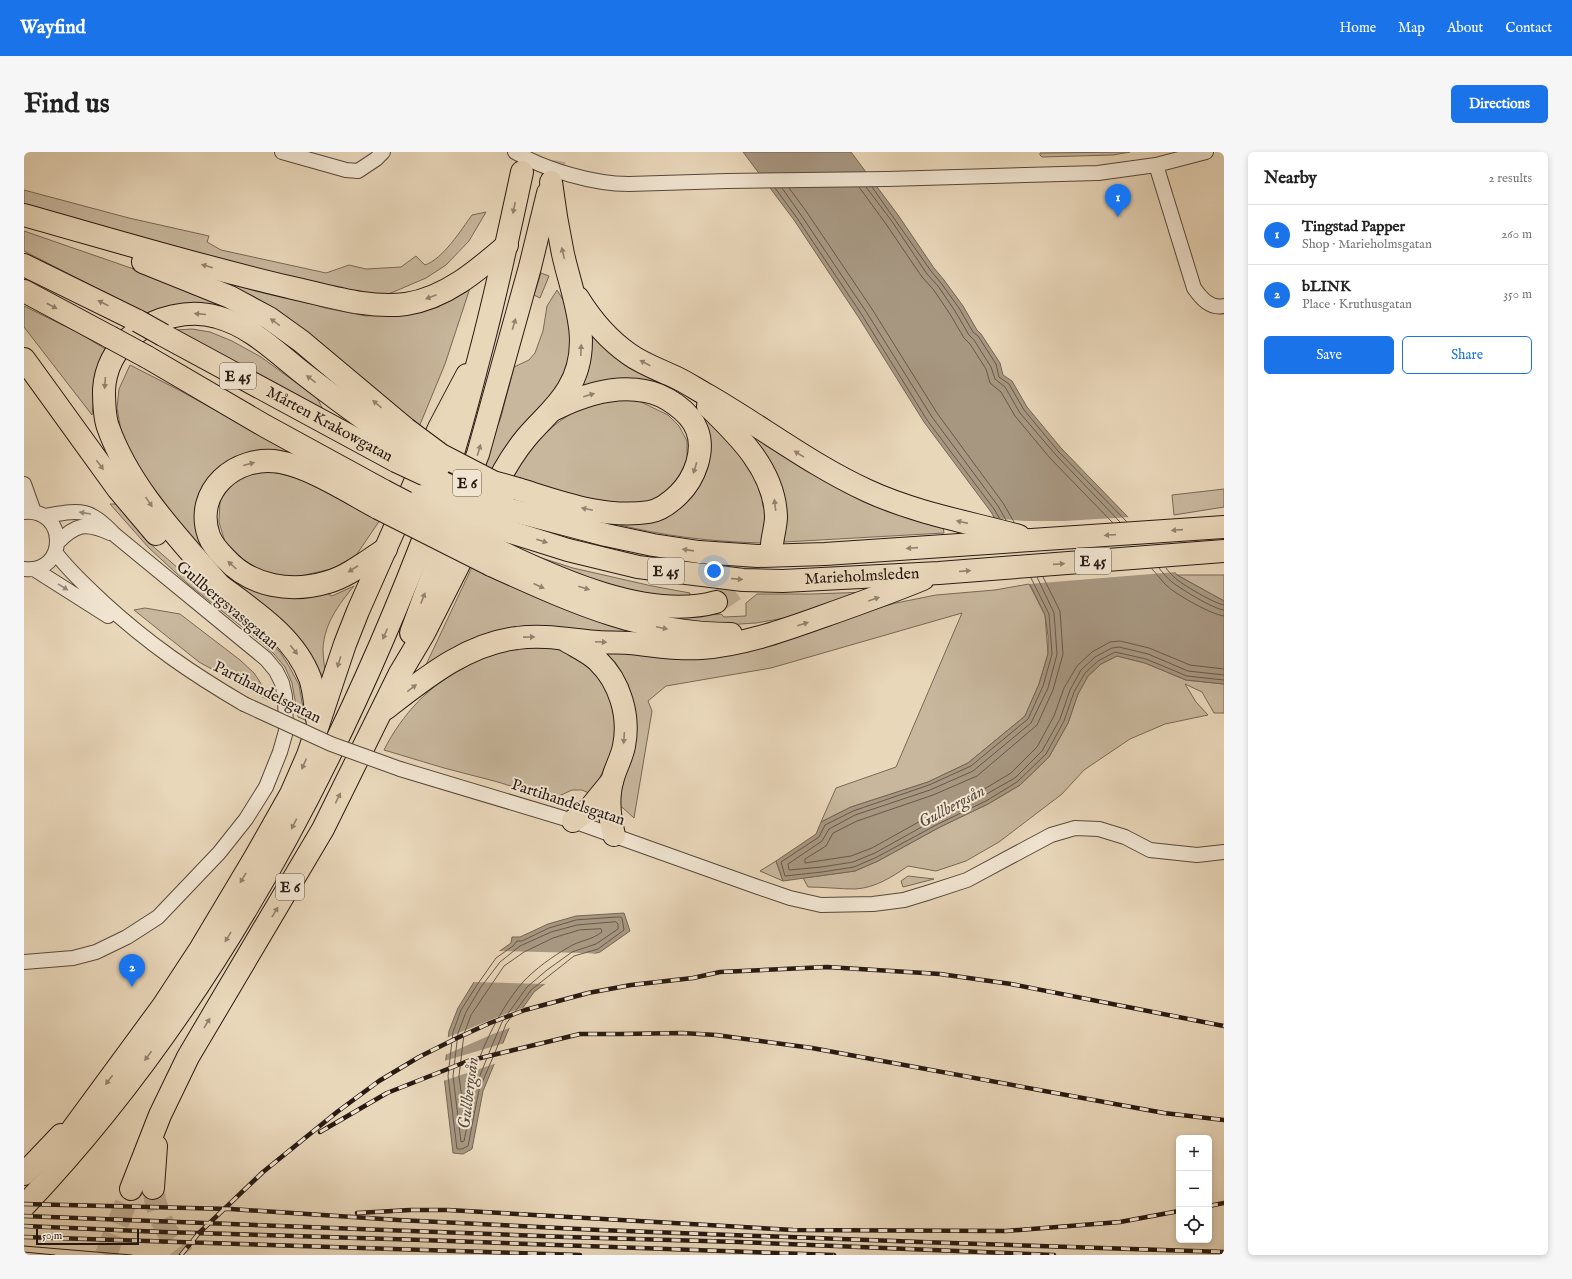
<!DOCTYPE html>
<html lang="en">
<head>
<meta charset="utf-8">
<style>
  body { margin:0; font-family:"IM FELL English",serif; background:#f6f6f6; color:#222 }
  .controls { position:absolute; right:12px; bottom:12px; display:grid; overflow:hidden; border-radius:6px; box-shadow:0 2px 6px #0003 }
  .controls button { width:36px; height:36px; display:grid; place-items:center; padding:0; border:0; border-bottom:1px solid #e0e0e0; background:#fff; color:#222; font:20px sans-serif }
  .scale { position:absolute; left:12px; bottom:10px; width:103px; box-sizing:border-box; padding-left:4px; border:2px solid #281a12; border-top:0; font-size:11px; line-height:14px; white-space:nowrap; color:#281a12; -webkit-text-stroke:3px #f1e5d2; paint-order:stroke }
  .you { position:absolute; left:690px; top:419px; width:14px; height:14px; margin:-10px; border:3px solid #fff; border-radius:50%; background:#1a73e8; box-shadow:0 0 0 6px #1a73e833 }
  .badge { display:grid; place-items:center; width:26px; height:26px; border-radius:50%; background:#1a73e8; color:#fff; font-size:13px; font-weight:700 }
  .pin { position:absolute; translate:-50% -33px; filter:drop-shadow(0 1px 2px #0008) }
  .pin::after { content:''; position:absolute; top:21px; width:14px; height:12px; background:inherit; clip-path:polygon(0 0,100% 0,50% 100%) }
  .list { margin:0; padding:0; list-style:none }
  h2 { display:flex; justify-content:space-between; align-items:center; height:52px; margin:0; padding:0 16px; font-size:17px }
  h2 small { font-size:13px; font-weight:400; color:#767676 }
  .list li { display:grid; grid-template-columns:26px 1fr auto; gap:12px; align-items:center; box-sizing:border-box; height:60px; padding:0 16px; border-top:1px solid #e0e0e0 }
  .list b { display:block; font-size:15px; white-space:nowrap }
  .list p { margin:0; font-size:13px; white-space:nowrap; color:#767676 }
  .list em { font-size:13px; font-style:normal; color:#767676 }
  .actions { display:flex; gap:8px; padding:12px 16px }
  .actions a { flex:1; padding:9px 0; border:1px solid #1a73e8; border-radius:6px; text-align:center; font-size:14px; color:#1a73e8 }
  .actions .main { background:#1a73e8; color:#fff }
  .icon { flex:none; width:22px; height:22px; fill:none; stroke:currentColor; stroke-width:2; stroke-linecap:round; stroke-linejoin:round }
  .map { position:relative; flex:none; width:1200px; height:1103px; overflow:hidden; border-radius:6px }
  header { display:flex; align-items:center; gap:24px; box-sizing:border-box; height:56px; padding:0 20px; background:#1a73e8; color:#fff }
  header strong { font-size:19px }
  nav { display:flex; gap:22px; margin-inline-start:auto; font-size:14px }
  .intro { display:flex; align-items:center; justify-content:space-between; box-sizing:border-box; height:96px; padding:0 24px }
  h1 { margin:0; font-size:28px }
  .button { padding:10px 18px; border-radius:6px; background:#1a73e8; color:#fff; font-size:14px; font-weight:700 }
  main { display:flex; gap:24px; padding:0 24px }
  aside { flex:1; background:#fff; border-radius:6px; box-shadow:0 2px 6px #0003 }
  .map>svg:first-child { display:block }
  .green { fill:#c8b79d; stroke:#786858 }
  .water { fill:#a79781; stroke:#746555 }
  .pier { fill:#e9d7ba }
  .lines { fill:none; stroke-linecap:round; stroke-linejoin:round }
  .shore { stroke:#68584a; stroke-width:1 }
  .highway-tunnel { stroke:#c2b198; stroke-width:22; stroke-dasharray:22 11; stroke-linecap:butt }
  .street-casing { stroke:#58493c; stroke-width:16 }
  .highway-casing { stroke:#281a12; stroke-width:24 }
  .street { stroke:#f1e5d2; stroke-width:14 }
  .highway { stroke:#e9d7ba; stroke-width:22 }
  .tram { stroke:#281a12; stroke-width:1 }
  .rail-casing { stroke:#281a12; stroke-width:4.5 }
  .rail { stroke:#f1e5d2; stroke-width:3; stroke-dasharray:9; stroke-linecap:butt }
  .street-bridge-casing { stroke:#58493c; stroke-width:16; stroke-linecap:butt }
  .highway-bridge-casing { stroke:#281a12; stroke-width:24; stroke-linecap:butt }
  .street-bridge { stroke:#f1e5d2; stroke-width:14 }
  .highway-bridge { stroke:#e9d7ba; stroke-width:22 }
  .oneway { fill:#92826e }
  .oneway2 { fill:#978a7c }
  .labels { text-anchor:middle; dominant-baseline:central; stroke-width:4; stroke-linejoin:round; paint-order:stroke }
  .shield { fill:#f1e5d2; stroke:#64574c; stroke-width:1 }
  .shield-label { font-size:15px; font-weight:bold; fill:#281a12 }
  .street-label { font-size:16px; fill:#281a12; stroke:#f1e5d2 }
  .water-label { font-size:17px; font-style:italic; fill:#5b4c3e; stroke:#f1e5d2 }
</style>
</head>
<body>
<header>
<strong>Wayfind</strong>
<nav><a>Home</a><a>Map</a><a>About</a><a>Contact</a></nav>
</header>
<div class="intro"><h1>Find us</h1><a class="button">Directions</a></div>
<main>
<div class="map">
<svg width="1200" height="1103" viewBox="0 0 1200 1103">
  <rect width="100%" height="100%" fill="#e9d7ba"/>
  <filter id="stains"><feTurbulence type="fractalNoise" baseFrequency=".005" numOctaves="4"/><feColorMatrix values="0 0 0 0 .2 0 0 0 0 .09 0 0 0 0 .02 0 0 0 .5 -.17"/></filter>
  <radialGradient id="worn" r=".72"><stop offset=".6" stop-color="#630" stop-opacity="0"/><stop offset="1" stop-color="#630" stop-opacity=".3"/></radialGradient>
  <!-- green -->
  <path class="green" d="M1106,0L1089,3L1018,5L1016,3V1Z
    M0,38L105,66L185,84L183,90L197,98L302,121L325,113L342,117L377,115L392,104L401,113C419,107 437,78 448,63L462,60L445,89L422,113L402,126L360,144L276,132L0,55Z
    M0,79L156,133L232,168L292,211L301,226L233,176L125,163L0,99Z
    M132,106L301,156L342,164L390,161L414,155L446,136L421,212L395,275Z
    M517,121L525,124L516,146L510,143Z
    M533,138L544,156L548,169L545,219L470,318L461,314L465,297L477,265L490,215L505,208L511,201L519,179L523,154Z
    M0,154L55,181L83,198L70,244L68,263L0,175Z
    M566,174C577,189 588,206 605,216C619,224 634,230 648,238C684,259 733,314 743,354C745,363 740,381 739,391C688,390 638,384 588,371L642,362L659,353L674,337L682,319L666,257L554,235Z
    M168,177L186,180L208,189L237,205L293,246L303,265L152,178Z
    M106,213L153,237L260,296L268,306L195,320L185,401L301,440L308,444L330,434C315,452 300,472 299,497C299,506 301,515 301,525L296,528L227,445L171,398L117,326L97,279L93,256L95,237Z
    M597,247L615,249L644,263L655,274L663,289V311L656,330L625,353L602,354L559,347L490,325C502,296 530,269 558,256C570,250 585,249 597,247Z
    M714,273L919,374L920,381L760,390L759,339L746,316Z
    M234,319C274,319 322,349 356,368L333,402L311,416L268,426L242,421L221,409L201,390L195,370L196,349L205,333L219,324Z
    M1200,337V355L1150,363L1148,343Z
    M86,352H93L123,389L179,438L237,483L256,500L265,514L275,533L281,568L274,565L268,531L261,515L250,502L237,490L164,432L125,396Z
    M505,402L549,416L628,434L666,441L665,445L636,444L565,429Z
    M449,413C486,431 523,452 562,465C586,473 609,479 633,484L515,477L400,517Z
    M1153,423H1200V449Z
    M1005,432L1021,463L1024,502L1015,532L1001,564L944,611L904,630L827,655L797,670L812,636L872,615L938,461L747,516L642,534L624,549L628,559L610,666L599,656L592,652L599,530L581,500L703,502L751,493L821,465L872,451L912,443L971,438Z
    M845,440L772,464L732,471L700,473L667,471L597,456L673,464L697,462L700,465L722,464V451L733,442H788Z
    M121,456L156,462L216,508L230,521L236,530L244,548L175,510L110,458Z
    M505,495C514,495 524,494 533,496C563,503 591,539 593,570C594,593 578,622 567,642L558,638H548L535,644L524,646L474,630L420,616L360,598C378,562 406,533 441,514C447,510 454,506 460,503C474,499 491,497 505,495Z
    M1093,504L1121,511L1162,528L1200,532V561H1190L1178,540L1161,532L1172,550L1184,563L1141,572L1106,587L1060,618L1038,642L975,690L942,709L912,719L884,714C868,725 851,736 831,737C816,737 800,735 784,735L779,726L831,719L854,709L916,675L964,652L996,633L1025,605L1044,571L1054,542L1064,524L1077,512Z
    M752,709L759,729L736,719Z
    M884,724L910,727L879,735L877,729Z"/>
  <!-- water -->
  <path class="water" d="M719,0H827L874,63L910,116L920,128L939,154L953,178L957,182L976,211L979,223L988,229L1003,255L1037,296L1103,364L1153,423L1200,449V532L1162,528L1121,511L1093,504L1077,512L1064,524L1054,542L1044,571L1025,605L996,633L964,652L916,675L854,709L831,719L759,729L752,709L792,682L797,670L827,655L904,630L944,611L1001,564L1015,532L1024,502V484L1021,463L991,402L967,360L900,270L835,166L770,68Z
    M600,761L606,779L576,800L553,807L510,840L486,874L459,939L448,997L439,1002L429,1001L420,924L425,879L434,856L450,830L470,803L487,791L488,785H496L524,772L552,764Z"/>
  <!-- pier -->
  <path class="pier" d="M1107,365L1152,420L1005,432L970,366L1000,369H1040Z
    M472,799L561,801L577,802L553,809L523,832L448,830L468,802Z
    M502,855L488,875L469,882L421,903L422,886L486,860Z
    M481,891L473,911L419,929L420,909Z"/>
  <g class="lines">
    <!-- shore -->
    <path class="shore" d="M835,35L862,72L898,125L909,137L926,162L940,186L946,192L962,217L966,231L977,240L991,264L1026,306L1089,371
      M842,35L867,68L903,122L914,134L931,159L945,183L950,188L967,215L971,227L981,235L996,261L1031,302L1096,370
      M848,35L907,119L917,131L935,156L949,180L954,184L972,212L975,225L985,232L1000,258L1034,299L1103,370
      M751,36L773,66L838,163L903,268L970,357L976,367
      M758,36L777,63L843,161L908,265L974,354L982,368
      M765,36L782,59L848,157L913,261L979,351L990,370
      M1135,416C1139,421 1143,426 1148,430C1157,437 1189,457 1200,458
      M1142,416C1144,419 1147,422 1150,425C1157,432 1191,452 1200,453
      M1128,417C1133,422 1137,428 1142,433C1151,442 1188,463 1200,464
      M1013,425L1030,461L1033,502L1024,536L1007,571L949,619L906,638L831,663L805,677L798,689L764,712L765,718L798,715L829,710L851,701L912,667L959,644L991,626L1018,599L1036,567L1046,538L1057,518L1071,505L1088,496L1095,495L1124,502L1164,519L1200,523
      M1019,425L1036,459L1039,502L1029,538L1013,573L953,624L909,643L833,669L809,681L802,694L781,707V711L827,704L848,696L909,662L957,639L987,621L1013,595L1030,564L1040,536L1053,514L1068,500L1086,490L1096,489L1125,496L1166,513L1200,517
      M1007,426L1025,462L1028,502L1019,534L1004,567L947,614L905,633L829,659L801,673L795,685L757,710L761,724L798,720L830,715L853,705L914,672L962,649L993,630L1022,602L1040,569L1050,540L1061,521L1074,509L1091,500L1122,507L1163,524L1200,528
      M596,765L598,766L600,778L574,797L550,804L507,838L482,872L472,898L455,938L444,994L438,997H433L424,924L429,880L437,858L453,833L472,806L489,794L493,789H498L525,776L552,768Z
      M592,770L594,772V777L572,792L548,800L523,818L503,835L478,870L467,896L451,936L440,989L437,990L429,924L434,881L442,860L457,835L476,810L496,794L527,780L553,773Z
      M577,777L578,780C566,789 556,788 545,795C529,804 511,817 499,830C472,861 449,913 442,953L439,954L435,924L440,882L447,863L480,814L500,800L529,786L555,778Z"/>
    <!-- highway-tunnel -->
    <path class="highway-tunnel" d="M527,30L532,0
      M692,450C717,435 736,421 748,392
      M129,1036C133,1064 142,1081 160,1103
      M82,1103L107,1037"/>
    <!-- street casing -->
    <g class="street-casing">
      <path id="street" d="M258,0L322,18L334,19L352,7L359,0
        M491,0C522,18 569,32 605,32L703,29L863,27L1074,21L1132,13L1182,0
        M1132,13L1170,136C1177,146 1186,157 1200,154
        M0,332L10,360
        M0,360C44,356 44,422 0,417
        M33,391C52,372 61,370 86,381
        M31,400C45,419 62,434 79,450C125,492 167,521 220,552
        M10,417L84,464
        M376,617L549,669L731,734L766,746L797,753L849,752L880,748L903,741L943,728L1027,683L1051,676L1075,677L1101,685L1126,698L1173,703L1200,700
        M0,810L49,806L72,800L103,785L134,765L195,701L222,667L242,635L256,600L262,579L261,544L258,531L252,519L242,507L91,383C64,355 57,358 20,364"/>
    </g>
    <!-- highway casing -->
    <g class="highway-casing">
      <g id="highway">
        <path d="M0,63C89,88 178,115 269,136C306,144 344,157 382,152C422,146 454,118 483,93"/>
        <path d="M119,110L206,145L245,166L277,189L382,277"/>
        <path d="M0,113L114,169"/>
        <path d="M0,139L86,185"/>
        <path d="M554,146C567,167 585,188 605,202C619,212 636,218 651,225C662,230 672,237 683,243C737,274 787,313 844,339C892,361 944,370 995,384"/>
        <path id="s1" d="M139,183L372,309"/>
        <path d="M123,205L241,274L360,339"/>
        <path d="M0,207L94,337L132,382"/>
        <path d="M684,254C715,284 751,319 752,365C752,373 749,383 748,392"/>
        <path d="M421,326C435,285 445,244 456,202C472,142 485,81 498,20"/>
        <path d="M440,337L454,302L506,115L524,41"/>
        <path d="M494,337C536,350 580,367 625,360C637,358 647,350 655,342C671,326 681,299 673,278C666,259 640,242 621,239C590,233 559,243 531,257"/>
        <path d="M465,348C475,326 487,304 502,286C516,269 533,256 544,237C571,193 549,147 539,102C534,78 530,54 527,30"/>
        <path d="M354,356C326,341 286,315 256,310C212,302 169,339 185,384C188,392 195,400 201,406C227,435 268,441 304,430C325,424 344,408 362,397"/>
        <path d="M487,358L582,383L629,393L675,400L734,404L801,402L1200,375"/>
        <path id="s2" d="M480,378L544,398L614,415L719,428L759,429L915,421L1200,399"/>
        <path d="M473,398C533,427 625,469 692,450"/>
        <path d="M467,413C547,449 617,482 707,482"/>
        <path d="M185,425C221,454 269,480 286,526C291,540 291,557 294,572"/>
        <path d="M197,435C155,386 106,337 84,275C80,264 80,250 80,238C81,217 91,196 109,183C131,165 166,157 193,165C227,174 253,201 280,222C312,247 344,270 377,293"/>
        <path d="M387,481L427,373"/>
        <path d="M543,489C553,495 566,501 574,509C596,530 606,564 600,594C598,605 592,615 589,626C583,645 585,664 590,683"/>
        <path d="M361,557C400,527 442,492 493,486C520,482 547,488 574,490C584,491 595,490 605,491C628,493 653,498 677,496C718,493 758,479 797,465C831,453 865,441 899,427"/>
        <path d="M549,669L566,656L588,629"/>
        <path d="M31,1001L139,854L177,796L229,709L267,642L284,603L321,492L334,459L415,276L443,223"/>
        <path d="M0,1022L37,983"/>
        <path d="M129,1036L132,994"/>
        <path d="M107,1037L136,963L164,905L299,677L375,523L400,481L433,416L449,383"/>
        <path d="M0,1054C186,858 315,613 409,362"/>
      </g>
    </g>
    <!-- street -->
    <use href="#street" class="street"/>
    <!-- highway -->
    <use href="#highway" class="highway"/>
    <!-- tram -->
    <path class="tram" d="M0,1094L108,1103
      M0,1100L31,1103"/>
    <!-- rail casing -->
    <g class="rail-casing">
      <path id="rail" d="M296,980L363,941L444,909L556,882H596L658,881L692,883L788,896L1140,961L1200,968
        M0,1052L207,1057L374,1068L575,1078L897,1090L1200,1100
        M1185,1054L1200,1051
        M333,1061L386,1058H424L769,1078L982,1079L1096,1070L1155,1059
        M0,1064L542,1085L715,1090L1030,1103
        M0,1074L139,1080L398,1088L810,1103
        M0,1085L556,1103
        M157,1103L175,1081L239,1020L313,960L355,929L395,905L431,887L466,871L501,858L564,841L607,833L669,826L696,820L803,815L916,822L987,832L1200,874"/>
    </g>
    <!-- rail -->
    <use href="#rail" class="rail"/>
    <!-- street-bridge casing -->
    <g class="street-bridge-casing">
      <path id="street-bridge" d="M220,552L307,592L376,617"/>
    </g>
    <!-- highway-bridge casing -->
    <g class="highway-bridge-casing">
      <path id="highway-bridge" d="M114,169L139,183
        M86,185L123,205
        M382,277L417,303L469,330L494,337
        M377,293L414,316
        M372,309L430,336L487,358
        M360,339L473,398
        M398,344L480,378
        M354,356L467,413"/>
    </g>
    <!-- street-bridge -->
    <use href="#street-bridge" class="street-bridge"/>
    <!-- highway-bridge -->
    <use href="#highway-bridge" class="highway-bridge"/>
  </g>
  <!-- one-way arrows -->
  <defs><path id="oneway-solid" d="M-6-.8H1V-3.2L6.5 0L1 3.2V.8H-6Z"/></defs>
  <g class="oneway">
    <use href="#oneway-solid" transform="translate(490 56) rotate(102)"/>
    <use href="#oneway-solid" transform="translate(539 101) rotate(-103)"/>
    <use href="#oneway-solid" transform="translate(183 114) rotate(-164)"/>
    <use href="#oneway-solid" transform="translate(407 145) rotate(159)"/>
    <use href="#oneway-solid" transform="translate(79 151) rotate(-153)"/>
    <use href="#oneway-solid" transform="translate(28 154) rotate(28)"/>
    <use href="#oneway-solid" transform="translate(176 162) rotate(-175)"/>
    <use href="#oneway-solid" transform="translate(251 170) rotate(-144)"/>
    <use href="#oneway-solid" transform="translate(490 172) rotate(-74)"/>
    <use href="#oneway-solid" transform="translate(557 198) rotate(-88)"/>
    <use href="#oneway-solid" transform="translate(621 211) rotate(-152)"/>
    <use href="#oneway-solid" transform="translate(287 227) rotate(-142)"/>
    <use href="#oneway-solid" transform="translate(81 231) rotate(94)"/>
    <use href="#oneway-solid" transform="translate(565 243) rotate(-16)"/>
    <use href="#oneway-solid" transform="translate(353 252) rotate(-140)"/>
    <use href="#oneway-solid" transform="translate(455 298) rotate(-73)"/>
    <use href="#oneway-solid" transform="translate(775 302) rotate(-148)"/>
    <use href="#oneway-solid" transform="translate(225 312) rotate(-15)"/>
    <use href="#oneway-solid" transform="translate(76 313) rotate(53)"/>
    <use href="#oneway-solid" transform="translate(671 316) rotate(107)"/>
    <use href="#oneway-solid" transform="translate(125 350) rotate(56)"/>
    <use href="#oneway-solid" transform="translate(751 353) rotate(-97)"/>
    <use href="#oneway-solid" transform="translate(563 357) rotate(-168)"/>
    <use href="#oneway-solid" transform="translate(938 370) rotate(-167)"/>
    <use href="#oneway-solid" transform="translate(1153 378) rotate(176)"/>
    <use href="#oneway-solid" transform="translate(1086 383) rotate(176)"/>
    <use href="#oneway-solid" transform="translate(518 389) rotate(18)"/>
    <use href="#oneway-solid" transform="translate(888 396) rotate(176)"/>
    <use href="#oneway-solid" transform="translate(664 398) rotate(-172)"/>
    <use href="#oneway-solid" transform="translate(1035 412) rotate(-4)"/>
    <use href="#oneway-solid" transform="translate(208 413) rotate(-138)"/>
    <use href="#oneway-solid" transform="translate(329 417) rotate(147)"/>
    <use href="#oneway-solid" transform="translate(941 419) rotate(-5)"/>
    <use href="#oneway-solid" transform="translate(713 427) rotate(5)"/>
    <use href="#oneway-solid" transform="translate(515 434) rotate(24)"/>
    <use href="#oneway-solid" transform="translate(560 436) rotate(17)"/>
    <use href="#oneway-solid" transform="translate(399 446) rotate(-69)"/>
    <use href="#oneway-solid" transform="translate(850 447) rotate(-19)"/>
    <use href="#oneway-solid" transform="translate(779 472) rotate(-18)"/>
    <use href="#oneway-solid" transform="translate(638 476) rotate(12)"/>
    <use href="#oneway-solid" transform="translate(361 482) rotate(114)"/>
    <use href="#oneway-solid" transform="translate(505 485) rotate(-1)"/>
    <use href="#oneway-solid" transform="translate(577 490) rotate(3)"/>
    <use href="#oneway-solid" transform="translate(270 498) rotate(52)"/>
    <use href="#oneway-solid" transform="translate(315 510) rotate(107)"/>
    <use href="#oneway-solid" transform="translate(388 536) rotate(-38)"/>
    <use href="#oneway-solid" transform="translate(600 586) rotate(94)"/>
    <use href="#oneway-solid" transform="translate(280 612) rotate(114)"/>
    <use href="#oneway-solid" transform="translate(314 646) rotate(-64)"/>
    <use href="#oneway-solid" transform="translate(270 672) rotate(117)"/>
    <use href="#oneway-solid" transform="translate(219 726) rotate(121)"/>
    <use href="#oneway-solid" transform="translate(251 760) rotate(-59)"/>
    <use href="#oneway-solid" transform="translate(204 785) rotate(121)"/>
    <use href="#oneway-solid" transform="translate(183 871) rotate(-59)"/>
    <use href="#oneway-solid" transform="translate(124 904) rotate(126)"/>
    <use href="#oneway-solid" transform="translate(85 928) rotate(127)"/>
  </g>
  <g class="oneway2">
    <use href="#oneway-solid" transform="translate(61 361) rotate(-171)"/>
    <use href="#oneway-solid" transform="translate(39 435) rotate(32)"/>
  </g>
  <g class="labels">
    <!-- shield labels -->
    <g class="shield">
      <rect x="196" y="211" width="36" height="26" rx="3"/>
      <rect x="429" y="318" width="28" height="26" rx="3"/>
      <rect x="1051" y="396" width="36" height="26" rx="3"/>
      <rect x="624" y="406" width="36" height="26" rx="3"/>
      <rect x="252" y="722" width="28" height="26" rx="3"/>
    </g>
    <g class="shield-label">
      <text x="214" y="224">E 45</text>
      <text x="443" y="331">E 6</text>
      <text x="1069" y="409">E 45</text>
      <text x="642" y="419">E 45</text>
      <text x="266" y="735">E 6</text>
    </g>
    <!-- street labels -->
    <g class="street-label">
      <text stroke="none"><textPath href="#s1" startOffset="189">Mårten Krakowgatan</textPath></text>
      <text stroke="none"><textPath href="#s2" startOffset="364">Marieholmsleden</textPath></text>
      <text transform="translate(203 454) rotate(40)">Gullbergsvassgatan</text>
      <text transform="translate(243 541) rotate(27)">Partihandelsgatan</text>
      <text transform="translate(544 651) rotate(18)">Partihandelsgatan</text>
    </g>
    <!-- water labels -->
    <g class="water-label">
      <text transform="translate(928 655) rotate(-28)">Gullbergsån</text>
      <text transform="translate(445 941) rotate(-83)">Gullbergsån</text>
    </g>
  </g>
  <rect width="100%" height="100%" filter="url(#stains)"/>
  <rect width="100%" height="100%" fill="url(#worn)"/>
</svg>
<div class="controls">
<button>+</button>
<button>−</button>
<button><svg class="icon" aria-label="locate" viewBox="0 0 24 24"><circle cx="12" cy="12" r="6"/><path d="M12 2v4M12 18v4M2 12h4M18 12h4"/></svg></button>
</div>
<div class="scale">50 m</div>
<div class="you"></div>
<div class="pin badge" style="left:1094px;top:65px">1</div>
<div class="pin badge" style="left:108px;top:835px">2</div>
</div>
<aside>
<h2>Nearby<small>2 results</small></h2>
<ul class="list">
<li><span class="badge">1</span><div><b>Tingstad Papper</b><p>Shop · Marieholmsgatan</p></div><em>260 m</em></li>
<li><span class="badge">2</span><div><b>bLINK</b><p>Place · Kruthusgatan</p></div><em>350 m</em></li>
</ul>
<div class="actions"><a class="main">Save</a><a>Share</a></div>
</aside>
</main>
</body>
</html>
